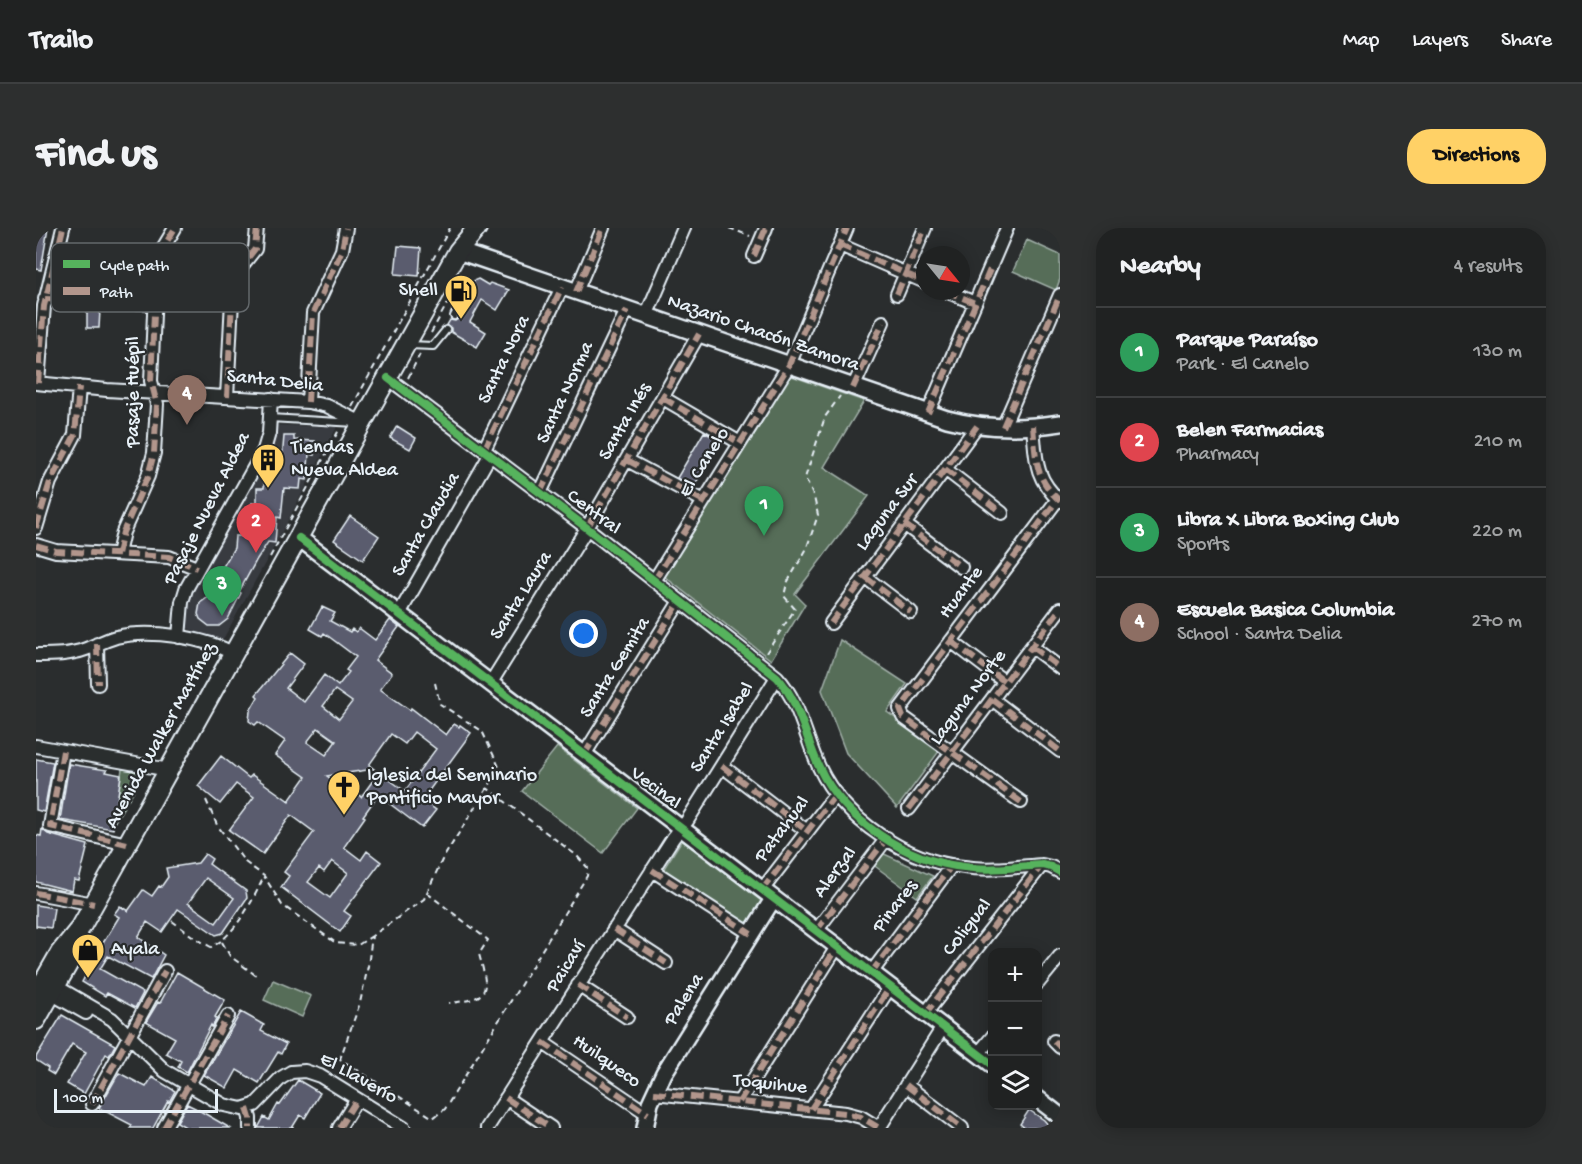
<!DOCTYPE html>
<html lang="en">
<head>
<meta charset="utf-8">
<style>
  body { margin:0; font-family:"Gochi Hand",sans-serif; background:#2d2f2f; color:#f1f3f6 }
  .controls { position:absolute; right:18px; bottom:18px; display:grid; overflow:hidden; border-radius:12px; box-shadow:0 3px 15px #0003 }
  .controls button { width:54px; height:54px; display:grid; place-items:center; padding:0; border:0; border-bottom:2px solid #3d3f40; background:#202222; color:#f1f3f6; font:30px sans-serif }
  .compass { position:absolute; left:880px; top:18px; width:54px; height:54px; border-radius:50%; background:#202222; box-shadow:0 3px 15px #0003; rotate:120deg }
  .scale { position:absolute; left:18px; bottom:15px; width:164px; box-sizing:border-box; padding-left:6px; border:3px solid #e8f1f8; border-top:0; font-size:16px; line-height:21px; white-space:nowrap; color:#e8f1f8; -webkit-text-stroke:4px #2a2d2e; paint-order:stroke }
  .you { position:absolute; left:548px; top:406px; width:21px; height:21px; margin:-15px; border:4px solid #fff; border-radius:50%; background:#1a73e8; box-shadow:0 0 0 9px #1a73e833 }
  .badge { display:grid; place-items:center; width:39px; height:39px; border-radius:50%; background:#ffd166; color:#fff; font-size:20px; font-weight:700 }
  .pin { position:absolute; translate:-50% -50px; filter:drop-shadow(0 2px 3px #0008) }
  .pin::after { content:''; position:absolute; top:32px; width:21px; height:18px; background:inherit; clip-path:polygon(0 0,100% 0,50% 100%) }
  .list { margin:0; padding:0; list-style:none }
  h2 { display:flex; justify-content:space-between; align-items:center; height:78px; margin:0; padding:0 24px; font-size:26px }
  h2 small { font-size:20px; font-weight:400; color:#a2a4a5 }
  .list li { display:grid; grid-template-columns:39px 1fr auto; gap:18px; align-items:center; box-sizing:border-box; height:90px; padding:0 24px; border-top:2px solid #3d3f40 }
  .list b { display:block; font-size:22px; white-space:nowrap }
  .list p { margin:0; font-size:20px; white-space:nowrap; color:#a2a4a5 }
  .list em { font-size:20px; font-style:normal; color:#a2a4a5 }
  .icon { flex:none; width:33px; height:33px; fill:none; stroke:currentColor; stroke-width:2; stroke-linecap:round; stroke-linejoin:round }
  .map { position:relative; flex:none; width:1024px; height:900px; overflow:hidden; border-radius:24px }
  header { display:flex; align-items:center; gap:36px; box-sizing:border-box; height:84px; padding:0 30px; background:#202222; border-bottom:2px solid #3d3f40 }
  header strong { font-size:28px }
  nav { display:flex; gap:33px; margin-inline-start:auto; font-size:21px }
  .intro { display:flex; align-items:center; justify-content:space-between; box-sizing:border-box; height:144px; padding:0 36px }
  h1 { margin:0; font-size:42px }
  .button { padding:15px 27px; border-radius:24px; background:#ffd166; color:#111; font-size:21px; font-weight:700 }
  main { display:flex; gap:36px; padding:0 36px }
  aside { flex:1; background:#202222; border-radius:24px; box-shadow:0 3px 15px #0003 }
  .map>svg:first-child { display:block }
  .built { fill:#383b41 }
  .green { fill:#576d58; stroke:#a0afa8; stroke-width:1.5 }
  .building { fill:#5a5c6e; stroke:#e8f1f8; stroke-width:1.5; fill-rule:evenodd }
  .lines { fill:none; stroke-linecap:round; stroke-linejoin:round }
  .service-casing { stroke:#e8f1f8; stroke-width:10 }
  .minor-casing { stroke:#e8f1f8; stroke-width:16 }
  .tertiary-casing { stroke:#e8f1f8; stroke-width:20 }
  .secondary-casing { stroke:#e8f1f8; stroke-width:22 }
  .path { stroke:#e8f1f8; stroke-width:2; stroke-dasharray:6 4.5; stroke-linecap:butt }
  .service { stroke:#2a2d2e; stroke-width:6 }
  .minor { stroke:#2a2d2e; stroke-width:12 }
  .tertiary { stroke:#2a2d2e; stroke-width:15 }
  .secondary { stroke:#2a2d2e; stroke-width:18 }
  .quiet { stroke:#b2968c; stroke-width:6; stroke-dasharray:12 6; stroke-linecap:butt }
  .cycleway-casing { stroke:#2a2d2e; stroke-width:11 }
  .cycleway { stroke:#56b35d; stroke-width:8 }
  .labels { text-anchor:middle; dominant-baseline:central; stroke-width:4.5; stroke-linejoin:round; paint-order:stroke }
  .poi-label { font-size:20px; fill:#e8f1f8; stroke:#2a2d2e; text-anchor:start }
  .street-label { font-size:20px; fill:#e8f1f8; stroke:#2a2d2e }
  .key { fill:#2a2d2e; stroke:#63686b; stroke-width:1.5 }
  .key-label { font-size:16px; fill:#e8f1f8 }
</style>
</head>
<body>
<header>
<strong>Trailo</strong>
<nav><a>Map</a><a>Layers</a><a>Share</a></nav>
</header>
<div class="intro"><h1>Find us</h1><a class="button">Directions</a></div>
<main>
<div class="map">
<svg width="1024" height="900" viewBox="0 0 1024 900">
  <rect width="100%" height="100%" fill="#2a2d2e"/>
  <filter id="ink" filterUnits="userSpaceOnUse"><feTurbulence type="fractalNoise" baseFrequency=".0167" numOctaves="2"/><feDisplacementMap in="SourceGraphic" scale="12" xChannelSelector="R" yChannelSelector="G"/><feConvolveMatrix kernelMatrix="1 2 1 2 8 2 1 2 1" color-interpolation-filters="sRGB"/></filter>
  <g filter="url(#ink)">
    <!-- built -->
    <path class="built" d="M239,197L301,199L239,317L186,413L151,400L155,367L237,218Z"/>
    <!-- green -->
    <path class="green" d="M991,12L1024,27V51L1020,62L977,43Z
      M753,147L828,173L788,239L833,268L759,366L769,376L735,432L628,348Z
      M804,412L871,456L851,484L904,522L861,580L810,525L786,462Z
      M521,519L601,580L567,625L486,563Z
      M86,541L109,544L78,595Z
      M647,610L728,670L710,699L625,645Z
      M846,625L897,648L881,669L836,636Z
      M237,752L275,768L266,789L228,772Z"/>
    <!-- building -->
    <path class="building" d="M0,0H12L5,42L0,41Z
      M362,18L385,20L383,48L359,46Z
      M442,51L452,57L454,55L473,62L461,82L446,72L434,94L450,104L441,119L415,104V100L411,97L414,92L419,93L422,91L426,84L425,79L433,65L431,63L437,53Z
      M51,81L64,82L63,100H51Z
      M361,198L380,210L374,221L354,210Z
      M668,204L685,213L658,258L641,250Z
      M248,208H258V212L279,213L278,227L273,226L271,252L265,251L264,261L248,260L245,290L241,289L239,315L232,314L221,331L203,364L205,365L192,391L183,398H173L164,391L162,386L164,375L181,363L175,359L198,320L199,308H206L207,286L215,287L216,275L221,276V260H228L229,245H236L237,232H246Z
      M314,288L343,308L327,332L298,312Z
      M286,379L299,385L294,393L314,404L316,401L320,404L323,400L339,412L354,392L363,399L339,432L356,445L344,461L374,482L375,480L410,507L418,496L423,499L424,497L435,505L386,572L400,582L386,600L342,567L327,588L329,589L308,619L325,632L331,623L345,634L308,683L315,688L304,704L245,659L253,648L248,644L278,604L255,587L227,626L193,602L218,569L200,556L184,576L162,558L185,528L213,550L216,547L253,573L270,549L239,527L249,513L222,494L219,497L213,493L214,483L222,469L220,467L254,425L268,436L250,460L268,474L288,447L302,458L313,444L310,442L320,429L288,405L286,408L274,401ZM299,462L316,474L303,491L287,478ZM282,500L300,513L290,527L271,514ZM378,504L400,521L369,563L343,544L325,569L322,566L319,569L291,548L338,541L333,537L355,506L369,516ZM296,633L312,645L294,670L272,654L283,640L288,644Z
      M0,531L17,534L8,584L0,582Z
      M33,536L71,542L70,544L85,547L77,601L24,592Z
      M6,601L12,606L52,617L43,653L38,652L36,663L0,654V607L5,608Z
      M169,626L176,631L173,636L210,663L211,670L187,705L180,707L142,681L126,704L111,694L102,709L128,727L115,751L72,728L64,741L107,765L99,780L71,765L69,768L46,754L56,736L51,734L57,723L59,725L61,722L62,723L72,707L83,689L78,686L84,678L92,683L107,662L116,668L123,658L125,659L132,649L130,640L162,635ZM170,650L198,670L180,695L152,675Z
      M0,677L18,680L15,700L0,698Z
      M141,744L189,772L179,789L181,790L176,799L175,797L151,844L142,839L145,833L130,825L139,810L110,794L122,774L124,775Z
      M205,784L228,797L225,803L250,816L245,826L242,824L223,855L201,842L191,860L168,847Z
      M26,787L79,817L73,828L70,826L48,866L31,856L50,824L36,816L18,847L11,843L12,840L0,832V829Z
      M83,845L110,859L116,849L139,863L133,874L132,873L117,900H94L96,897L63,880Z
      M262,852L284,865L269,890L264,887L256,900H222L228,889L233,892L242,876L244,877Z
      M151,876L159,880L194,900H151L141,894Z
      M993,882L1008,892L1015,900H989L984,896Z"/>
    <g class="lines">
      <!-- service casing -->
      <g class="service-casing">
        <path id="service" d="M412,51L421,82L418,88
          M373,117L397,118L410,102
          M234,190L320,195"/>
      </g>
      <!-- minor casing -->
      <g class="minor-casing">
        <path id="minor" d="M804,17L889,54
          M718,28L730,0
          M910,63L939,75
          M540,64L567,0
          M861,66L889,0
          M9,71L118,75
          M610,88L648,0
          M352,150L551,300L741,449C764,474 769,509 783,539C808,592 870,633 928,639C953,643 980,639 1006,637L1015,639L1024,644
          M0,155L71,162L272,174L291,178L326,195
          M2,155L8,78L27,0
          M817,160L847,94
          M191,169L197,53L200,45L219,21L221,0
          M627,170L704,215
          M272,174L277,85L306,22L310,0
          M892,185L971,0
          M997,198C1000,230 998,250 1024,273
          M967,199L1024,67
          M448,222L526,59
          M591,232L668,273
          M909,241L966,285
          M504,265L591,82
          M868,296L925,339
          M0,300L14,254L39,207L43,159
          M0,317L20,323L133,329L161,340
          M82,326L87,304L112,248L118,225L121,176L115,153L120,41L124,25L139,0
          M829,349L875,384
          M618,353L753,137L811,0
          M363,386L454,227
          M795,395L941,198
          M143,409L146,374L150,361L228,222L233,205L235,171
          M915,413L969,454
          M61,416L62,456
          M996,419L1024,440
          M0,427C17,427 34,427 50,421C60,417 70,412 80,409C114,401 168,409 198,426
          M454,456L551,300L663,106
          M956,471L1024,523
          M0,518L133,542
          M27,523L14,598L91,616
          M548,527L644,373
          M686,538L771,603
          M985,574L867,489L864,481L1022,271
          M873,581L1024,381
          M616,642L715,706
          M726,662L800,566
          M0,665L58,676
          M578,701L630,735
          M780,703L851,610
          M835,745L916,637
          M14,755L76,791L129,843L188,877L206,881L219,877L245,850L255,844L269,843L284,848L368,900
          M1002,755L1024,728
          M542,757L591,789
          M11,763L50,785
          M889,786L1006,637
          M1018,813L1024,819
          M506,814L612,886
          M942,826L957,808
          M870,857L926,900
          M618,865L810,885L825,889L843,900L907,799
          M470,870L515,900
          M703,874L801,719
          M56,876L129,743
          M211,880L214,890V900
          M775,881L854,759
          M128,900L192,788
          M303,900L321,871
          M451,900L637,610L651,593L741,449"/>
      </g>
      <!-- tertiary casing -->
      <g class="tertiary-casing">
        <path id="tertiary" d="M422,23L911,191C949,201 986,201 1024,195
          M263,310L957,837
          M1002,871L1024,888
          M609,900L614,875L628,845L737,671"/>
      </g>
      <!-- secondary casing -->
      <g class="secondary-casing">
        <path id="secondary" d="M0,767L24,725L45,699L422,23L441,0
          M0,792L35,731L43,710"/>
      </g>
      <!-- path -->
      <path class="path" d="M693,0L714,8
        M395,105L411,76
        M372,150L384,126
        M316,179L414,0
        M234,329L303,202
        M730,425L759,381L748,368L751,355L770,322L782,287L778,269L769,250L789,189L804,168
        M399,455L404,476L446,503L464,541L446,568L406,632L388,671L336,708L332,738L324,775L304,831L397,890L409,881L551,648L552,640L540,627L451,560
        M170,572L181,597L209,634L228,648L246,677L300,715L322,717L336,708
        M391,665L452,712L443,726C453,763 455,771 413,775
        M136,693L159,710L175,719C198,709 218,671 228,648
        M186,714L194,728L222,749"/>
      <!-- service -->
      <use href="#service" class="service"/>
      <!-- minor -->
      <use href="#minor" class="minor"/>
      <!-- tertiary -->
      <use href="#tertiary" class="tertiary"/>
      <!-- secondary -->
      <use href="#secondary" class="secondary"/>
      <!-- quiet -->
      <path class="quiet" d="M804,17L889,54
        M718,28L730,0
        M910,63L939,75
        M540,64L567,0
        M861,66L889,0
        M9,71L118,75
        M2,155L8,78L27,0
        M817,160L847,94
        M191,169L197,53L200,45L219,21L221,0
        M627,170L704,215
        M272,174L277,85L306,22L310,0
        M892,185L956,37
        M997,198C1000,230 998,250 1024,273
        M967,199L1024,67
        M448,222L526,59
        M591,232L668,273
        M909,241L966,285
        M504,265L591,82
        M868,296L925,339
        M0,300L14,254L39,207L43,159
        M551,300L663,106
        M0,317L20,323L133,329L161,340
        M82,326L87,304L112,248L118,225L121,176L115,153L120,41L124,25L139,0
        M829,349L875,384
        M618,353L753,137L811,0
        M795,395L941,198
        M915,413L969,454
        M61,416L62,456
        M996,419L1024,440
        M956,471L1024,523
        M27,523L14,598L91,616
        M548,527L644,373
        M686,538L771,603
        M985,574L867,489L864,481L1022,271
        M873,581L1024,381
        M616,642L715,706
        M726,662L800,566
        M0,665L58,676
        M578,701L630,735
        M780,703L851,610
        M835,745L916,637
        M542,757L591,789
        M889,786L1006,637
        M1018,813L1024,819
        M506,814L612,886
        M870,857L926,900
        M618,865L810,885L825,889L843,900
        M470,870L515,900
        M703,874L801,719
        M56,876L129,743
        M211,880L214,890V900
        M775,881L854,759
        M128,900L192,788
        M303,900L321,871"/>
      <!-- cycleway casing -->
      <g class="cycleway-casing">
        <path id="cycleway" d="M352,150L551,300L741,449C764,474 769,509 783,539C808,592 870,633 928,639C953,643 980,639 1006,637L1015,639L1024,644
          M263,310L957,837"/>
      </g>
      <!-- cycleway -->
      <use href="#cycleway" class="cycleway"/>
    </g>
  </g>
  <!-- icons -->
  <defs>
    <g id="fuel-pin" transform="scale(1.725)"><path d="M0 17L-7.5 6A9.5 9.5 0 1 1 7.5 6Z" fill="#ffd166" stroke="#2a2d2e"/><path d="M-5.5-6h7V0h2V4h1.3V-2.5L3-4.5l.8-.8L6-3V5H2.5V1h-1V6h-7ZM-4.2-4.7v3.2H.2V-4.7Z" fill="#111"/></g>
    <g id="building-pin" transform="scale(1.725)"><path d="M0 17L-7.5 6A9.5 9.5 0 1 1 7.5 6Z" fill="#ffd166" stroke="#2a2d2e"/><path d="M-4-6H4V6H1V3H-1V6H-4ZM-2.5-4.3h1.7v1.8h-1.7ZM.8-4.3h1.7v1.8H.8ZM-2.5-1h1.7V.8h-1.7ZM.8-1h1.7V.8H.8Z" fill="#111"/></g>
    <g id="church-pin" transform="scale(1.725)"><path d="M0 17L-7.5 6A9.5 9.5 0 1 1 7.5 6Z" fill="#ffd166" stroke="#2a2d2e"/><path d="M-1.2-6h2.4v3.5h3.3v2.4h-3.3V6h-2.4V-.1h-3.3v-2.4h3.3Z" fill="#111"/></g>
    <g id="shop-pin" transform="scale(1.725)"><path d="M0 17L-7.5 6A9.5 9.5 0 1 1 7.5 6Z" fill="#ffd166" stroke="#2a2d2e"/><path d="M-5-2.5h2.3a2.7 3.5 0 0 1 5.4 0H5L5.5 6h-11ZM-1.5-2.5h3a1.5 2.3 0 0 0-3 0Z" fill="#111"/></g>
  </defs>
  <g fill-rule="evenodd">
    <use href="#fuel-pin" x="425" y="63"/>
    <use href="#building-pin" x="232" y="232"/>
    <use href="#church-pin" x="308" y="559"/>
    <use href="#shop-pin" x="52" y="722"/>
  </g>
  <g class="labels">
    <!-- poi labels -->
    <g class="poi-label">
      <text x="402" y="63" text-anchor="end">Shell</text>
      <text x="255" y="220">Tiendas<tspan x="255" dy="23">Nueva Aldea</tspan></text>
      <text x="331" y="548">Iglesia del Seminario<tspan x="331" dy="23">Pontificio Mayor</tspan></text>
      <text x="75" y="722">Ayala</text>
    </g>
    <!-- street labels -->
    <g class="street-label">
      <text transform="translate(727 106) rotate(19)">Nazario Chacón Zamora</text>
      <text transform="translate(469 132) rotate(-64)">Santa Nora</text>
      <text transform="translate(239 154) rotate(6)">Santa Delia</text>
      <text transform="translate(98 164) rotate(-90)">Pasaje Huépil</text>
      <text transform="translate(530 165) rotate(-65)">Santa Norma</text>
      <text transform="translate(590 194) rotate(-60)">Santa Inés</text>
      <text transform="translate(669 235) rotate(-58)">El Canelo</text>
      <text transform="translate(172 281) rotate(-63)">Pasaje Nueva Aldea</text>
      <text transform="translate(557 285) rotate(37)">Central</text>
      <text transform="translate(852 285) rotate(-53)">Laguna Sur</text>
      <text transform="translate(391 297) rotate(-60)">Santa Claudia</text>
      <text transform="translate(926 365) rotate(-53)">Huante</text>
      <text transform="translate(486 368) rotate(-58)">Santa Laura</text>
      <text transform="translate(580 440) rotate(-58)">Santa Gemita</text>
      <text transform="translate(933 470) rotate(-53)">Laguna Norte</text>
      <text transform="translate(687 500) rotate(-58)">Santa Isabel</text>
      <text transform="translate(126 508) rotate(-61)">Avenida Walker Martínez</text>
      <text transform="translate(619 561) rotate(37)">Vecinal</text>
      <text transform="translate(747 602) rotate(-53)">Patahual</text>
      <text transform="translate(800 645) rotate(-53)">Alerzal</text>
      <text transform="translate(860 679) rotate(-53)">Pinares</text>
      <text transform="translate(932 700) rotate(-52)">Coligual</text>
      <text transform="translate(531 739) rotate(-58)">Paicaví</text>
      <text transform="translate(649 772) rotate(-58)">Palena</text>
      <text transform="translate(570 834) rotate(35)">Huilqueco</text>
      <text transform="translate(322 851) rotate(29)">El Llaverío</text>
      <text transform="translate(734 857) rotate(6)">Toquihue</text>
    </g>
  </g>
  <!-- legend -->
  <rect x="15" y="15" width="198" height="69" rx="9" class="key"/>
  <rect x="27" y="32" width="27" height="8" fill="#56b35d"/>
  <rect x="27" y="59" width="27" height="8" fill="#b2968c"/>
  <g class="key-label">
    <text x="64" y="42">Cycle path</text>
    <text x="64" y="69">Path</text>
  </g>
</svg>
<div class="controls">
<button>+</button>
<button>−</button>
<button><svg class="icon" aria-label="layers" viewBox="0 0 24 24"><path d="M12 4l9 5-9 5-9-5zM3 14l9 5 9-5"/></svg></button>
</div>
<svg class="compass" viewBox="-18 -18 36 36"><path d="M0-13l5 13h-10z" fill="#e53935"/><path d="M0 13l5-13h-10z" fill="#a2a4a5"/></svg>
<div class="scale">100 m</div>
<div class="you"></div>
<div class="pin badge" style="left:728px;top:308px;background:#2e9e5b">1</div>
<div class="pin badge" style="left:220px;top:325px;background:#e0444e">2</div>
<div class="pin badge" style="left:186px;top:388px;background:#2e9e5b">3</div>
<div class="pin badge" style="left:151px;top:197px;background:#8d6e63">4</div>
</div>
<aside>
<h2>Nearby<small>4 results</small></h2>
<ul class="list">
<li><span class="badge" style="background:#2e9e5b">1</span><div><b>Parque Paraíso</b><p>Park · El Canelo</p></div><em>130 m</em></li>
<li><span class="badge" style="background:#e0444e">2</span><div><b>Belen Farmacias</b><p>Pharmacy</p></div><em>210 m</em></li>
<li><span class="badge" style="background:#2e9e5b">3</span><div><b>Libra X Libra Boxing Club</b><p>Sports</p></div><em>220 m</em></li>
<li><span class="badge" style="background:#8d6e63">4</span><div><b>Escuela Basica Columbia</b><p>School · Santa Delia</p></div><em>270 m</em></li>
</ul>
</aside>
</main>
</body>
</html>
